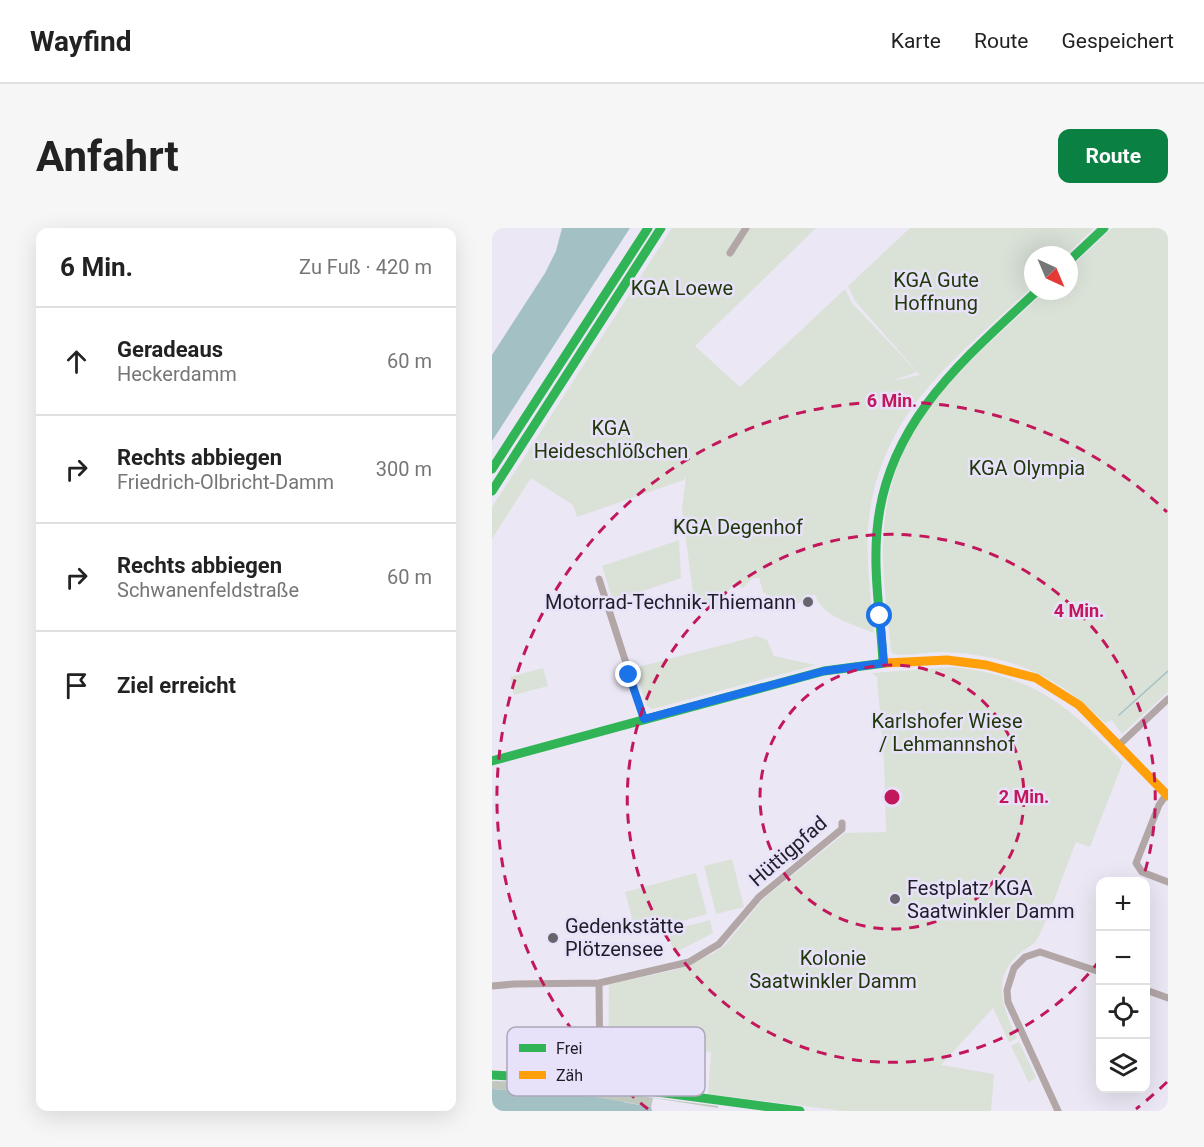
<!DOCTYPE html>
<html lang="de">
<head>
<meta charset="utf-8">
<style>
  body { margin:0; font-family:Roboto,sans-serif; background:#f6f6f6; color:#222 }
  .controls { position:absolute; right:18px; bottom:18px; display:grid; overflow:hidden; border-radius:12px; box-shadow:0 6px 24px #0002 }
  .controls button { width:54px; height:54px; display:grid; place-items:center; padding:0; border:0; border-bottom:2px solid #e0e0e0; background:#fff; color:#222; font:30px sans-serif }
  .compass { position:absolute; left:532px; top:18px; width:54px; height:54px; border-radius:50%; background:#fff; box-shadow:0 6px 24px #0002; rotate:136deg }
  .stop { position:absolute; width:18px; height:18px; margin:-14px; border:4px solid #1a73e8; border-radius:50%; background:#fff }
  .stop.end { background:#1a73e8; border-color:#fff; box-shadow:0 2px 6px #0008 }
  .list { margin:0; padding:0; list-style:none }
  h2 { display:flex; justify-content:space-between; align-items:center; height:78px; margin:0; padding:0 24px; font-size:26px }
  h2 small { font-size:20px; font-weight:400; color:#767676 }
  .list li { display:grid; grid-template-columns:39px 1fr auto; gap:18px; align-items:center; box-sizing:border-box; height:108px; padding:0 24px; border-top:2px solid #e0e0e0 }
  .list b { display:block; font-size:22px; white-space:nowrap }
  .list p { margin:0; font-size:20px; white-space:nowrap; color:#767676 }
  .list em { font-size:20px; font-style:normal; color:#767676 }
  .icon { flex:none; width:33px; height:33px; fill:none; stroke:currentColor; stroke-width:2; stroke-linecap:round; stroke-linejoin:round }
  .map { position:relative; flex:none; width:676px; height:883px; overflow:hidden; border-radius:12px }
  header { display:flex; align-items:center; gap:36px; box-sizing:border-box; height:84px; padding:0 30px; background:#fff; border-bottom:2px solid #e0e0e0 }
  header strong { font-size:28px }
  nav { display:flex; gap:33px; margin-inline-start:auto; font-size:21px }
  .intro { display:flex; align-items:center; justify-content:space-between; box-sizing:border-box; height:144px; padding:0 36px }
  h1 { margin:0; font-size:42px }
  .button { padding:15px 27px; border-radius:12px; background:#0b8043; color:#fff; font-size:21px; font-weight:700 }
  main { display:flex; gap:36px; padding:0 36px }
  aside { flex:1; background:#fff; border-radius:12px; box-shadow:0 6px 24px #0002 }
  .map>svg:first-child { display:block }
  .green { fill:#dae2d8 }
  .forest { fill:#c0c8be }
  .water { fill:#a3c1c5 }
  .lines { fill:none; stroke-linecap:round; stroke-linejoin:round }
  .stream { stroke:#a3c1c5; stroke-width:1.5 }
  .street { stroke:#b2a6a6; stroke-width:7 }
  .fast { stroke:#30b455; stroke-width:9 }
  .slow { stroke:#ff9f0a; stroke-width:9 }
  .route { stroke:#1a73e8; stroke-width:8 }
  .ring { fill:none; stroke:#c2185b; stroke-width:3; stroke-dasharray:10 8 }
  .poi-dot { fill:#67646e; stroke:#e8e1fa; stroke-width:2 }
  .labels { text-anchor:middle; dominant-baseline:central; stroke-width:5; stroke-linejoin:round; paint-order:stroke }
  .park-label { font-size:20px; fill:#213909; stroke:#e8e1fa }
  .poi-label { font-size:20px; fill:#201d26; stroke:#e8e1fa; text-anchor:start }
  .street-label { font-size:20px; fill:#201d26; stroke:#e8e1fa }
  .key { fill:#e8e1fa; stroke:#aca6ba; stroke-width:1.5 }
  .key-label { font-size:16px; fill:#201d26 }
  .centre { fill:#c2185b; stroke:#e8e1fa; stroke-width:3 }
  .ring-label { font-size:18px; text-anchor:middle; font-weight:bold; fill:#c2185b; stroke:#e8e1fa; stroke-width:5; stroke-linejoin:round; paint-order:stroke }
</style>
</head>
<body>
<header>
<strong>Wayfind</strong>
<nav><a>Karte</a><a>Route</a><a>Gespeichert</a></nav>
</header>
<div class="intro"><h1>Anfahrt</h1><a class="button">Route</a></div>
<main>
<aside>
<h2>6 Min.<small>Zu Fuß · 420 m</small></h2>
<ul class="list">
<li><svg class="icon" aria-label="ahead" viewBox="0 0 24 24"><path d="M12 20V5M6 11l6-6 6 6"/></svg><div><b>Geradeaus</b><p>Heckerdamm</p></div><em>60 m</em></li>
<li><svg class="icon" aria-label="right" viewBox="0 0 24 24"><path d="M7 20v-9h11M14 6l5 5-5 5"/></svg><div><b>Rechts abbiegen</b><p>Friedrich-Olbricht-Damm</p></div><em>300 m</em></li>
<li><svg class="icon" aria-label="right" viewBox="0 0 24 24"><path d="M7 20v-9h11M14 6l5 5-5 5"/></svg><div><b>Rechts abbiegen</b><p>Schwanenfeldstraße</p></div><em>60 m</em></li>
<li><svg class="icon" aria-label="arrive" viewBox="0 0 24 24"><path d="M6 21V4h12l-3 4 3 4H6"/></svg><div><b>Ziel erreicht</b></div></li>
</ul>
</aside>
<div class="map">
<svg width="676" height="883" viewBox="0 0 676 883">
  <rect width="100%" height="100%" fill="#ebe7f4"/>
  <!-- green -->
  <path class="green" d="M180,0H324L203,118L248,159L353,61L360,75L425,144L400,153L428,147L363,73L356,58L418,0H602L574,27H541V58C463,132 386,184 376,300C374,335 379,371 382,405C363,397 328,388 323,366L320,368L316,366L300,382L271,364L267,350H261L251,360L241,355L226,383L201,366L190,281L194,249L192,252L85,289L81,277L39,250L0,311V279Z
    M620,0H676V464L630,506L620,492L613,495C565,447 519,427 452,424C436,423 418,429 401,426L399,423C396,387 390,350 391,314C396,193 473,139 553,63H577V41Z
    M187,312L189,350L121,373L110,338Z
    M265,408L275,412L282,428L324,437L160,481L155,478L142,440Z
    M461,439C543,448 576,478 631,534L598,619L584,614C571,646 561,679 546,710C542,718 531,721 525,728C499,752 512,783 525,810L517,814L501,780L449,837L502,846L499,883H351L216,866L219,824L184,820L180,830H164V819H147L146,823L135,822L131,855L116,853L117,756L183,742L222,725L234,716L270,672L353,605L394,604L392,534L385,449L380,445Z
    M51,440L56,458L22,467L18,449Z
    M240,631L252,679L224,686L212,638Z
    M204,645L215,686L144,706L133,664Z
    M218,692L221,705L182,725L175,703Z
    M527,814L544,849L537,855L519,818Z"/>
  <!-- forest -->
  <path class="forest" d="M0,853L38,854L226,878V880L161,870L159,879L133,874L130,876L103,869L0,861Z"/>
  <!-- water -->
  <path class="water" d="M70,0H138L0,213V127L53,45L64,23Z
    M0,861L103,869L159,879L160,883H0Z"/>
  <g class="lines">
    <!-- stream -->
    <path class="stream" d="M627,487L676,443"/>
    <!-- street -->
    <path class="street" d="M238,25L254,0
      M107,351L152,491
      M626,518L676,471
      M674,567L667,577L644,635L650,644L676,654
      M107,755L108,856
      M0,758L22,756L107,755L197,734L227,716L267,669L350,601V595
      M654,762L676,770
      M566,883L516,774L515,762L522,740L533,729L548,724L608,744"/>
    <!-- fast -->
    <path class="fast" d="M577,33L612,0
      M0,241L156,0
      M0,263L169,0
      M391,435C389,391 381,346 385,303C394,195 471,132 545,63
      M0,533L332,443L393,435
      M0,847L60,850L308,883"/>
    <!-- slow -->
    <path class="slow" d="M393,435L455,432L494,437L544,450L587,477L676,568"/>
  </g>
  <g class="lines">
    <!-- route -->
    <path class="route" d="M137,447L152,491L332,443L392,435L388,388"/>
  </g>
  <!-- distance rings -->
  <g class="ring">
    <circle cx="400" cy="569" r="132"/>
    <path d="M608 732A264 264 0 1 1 650 653"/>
    <path d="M675 854A396 396 0 0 1 644 881M156 881A396 396 0 1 1 675 284"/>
  </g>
  <!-- markers -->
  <g class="poi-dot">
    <circle cx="316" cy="374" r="6"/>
    <circle cx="403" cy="671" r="6"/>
    <circle cx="61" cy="710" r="6"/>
  </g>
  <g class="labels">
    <!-- park labels -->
    <g class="park-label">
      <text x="444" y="52">KGA Gute<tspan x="444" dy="23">Hoffnung</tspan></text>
      <text x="190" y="60">KGA Loewe</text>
      <text x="119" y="200">KGA<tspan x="119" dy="23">Heideschlößchen</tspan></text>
      <text x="535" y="240">KGA Olympia</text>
      <text x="246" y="299">KGA Degenhof</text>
      <text x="455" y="493">Karlshofer Wiese<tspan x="455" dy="23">/ Lehmannshof</tspan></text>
      <text x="341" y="730">Kolonie<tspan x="341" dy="23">Saatwinkler Damm</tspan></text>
    </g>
    <!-- poi labels -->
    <g class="poi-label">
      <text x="304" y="374" text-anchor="end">Motorrad-Technik-Thiemann</text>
      <text x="415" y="660">Festplatz KGA<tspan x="415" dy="23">Saatwinkler Damm</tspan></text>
      <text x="73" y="698">Gedenkstätte<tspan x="73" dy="23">Plötzensee</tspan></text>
    </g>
    <!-- street labels -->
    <g class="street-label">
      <text transform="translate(296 623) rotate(-41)">Hüttigpfad</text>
    </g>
  </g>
  <!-- legend -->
  <rect x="15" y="799" width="198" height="69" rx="9" class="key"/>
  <rect x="27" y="816" width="27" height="8" fill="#30b455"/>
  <rect x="27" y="843" width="27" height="8" fill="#ff9f0a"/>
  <g class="key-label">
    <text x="64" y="826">Frei</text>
    <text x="64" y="853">Zäh</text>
  </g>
  <circle cx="400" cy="569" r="9" class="centre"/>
  <g class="ring-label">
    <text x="400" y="179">6 Min.</text>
    <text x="587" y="389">4 Min.</text>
    <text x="532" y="575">2 Min.</text>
  </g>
</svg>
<div class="controls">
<button>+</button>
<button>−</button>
<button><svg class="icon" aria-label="locate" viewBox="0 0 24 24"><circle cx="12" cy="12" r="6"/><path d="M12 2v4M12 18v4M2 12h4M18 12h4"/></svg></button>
<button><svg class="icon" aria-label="layers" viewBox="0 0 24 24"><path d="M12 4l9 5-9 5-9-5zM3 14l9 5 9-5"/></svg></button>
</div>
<svg class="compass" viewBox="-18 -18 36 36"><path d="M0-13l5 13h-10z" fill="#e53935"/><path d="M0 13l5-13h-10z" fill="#767676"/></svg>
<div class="stop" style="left:388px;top:388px"></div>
<div class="stop end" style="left:137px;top:447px"></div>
</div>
</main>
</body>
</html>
